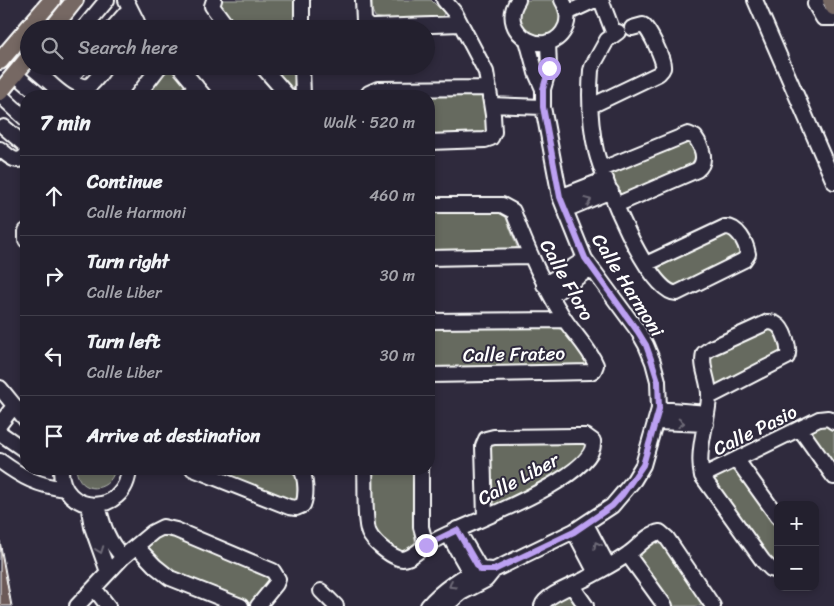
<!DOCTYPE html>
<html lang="en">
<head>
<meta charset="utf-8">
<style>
  body { margin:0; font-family:Sriracha,sans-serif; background:#2f2d3a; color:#f1f3f6 }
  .controls { position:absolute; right:15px; bottom:15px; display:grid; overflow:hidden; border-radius:10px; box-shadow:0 2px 8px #0003 }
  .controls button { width:45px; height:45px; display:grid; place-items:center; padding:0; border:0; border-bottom:1px solid #403e4a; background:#23202e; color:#f1f3f6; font:25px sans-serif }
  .stop { position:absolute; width:15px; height:15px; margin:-11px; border:4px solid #bca0f2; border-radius:50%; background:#fff }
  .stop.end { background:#bca0f2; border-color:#fff; box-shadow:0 1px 5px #0008 }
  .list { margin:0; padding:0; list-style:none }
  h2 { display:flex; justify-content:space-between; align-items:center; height:65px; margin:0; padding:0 20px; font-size:21px }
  h2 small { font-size:16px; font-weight:400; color:#a3a3aa }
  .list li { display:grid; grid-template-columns:32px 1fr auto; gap:15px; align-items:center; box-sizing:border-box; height:80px; padding:0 20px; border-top:1px solid #403e4a }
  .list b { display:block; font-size:19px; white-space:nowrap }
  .list p { margin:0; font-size:16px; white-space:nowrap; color:#a3a3aa }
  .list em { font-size:16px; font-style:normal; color:#a3a3aa }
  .icon { flex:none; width:28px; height:28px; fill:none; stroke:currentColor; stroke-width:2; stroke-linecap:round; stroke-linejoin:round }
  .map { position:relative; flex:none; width:834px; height:606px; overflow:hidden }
  .search { position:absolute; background:#23202e; box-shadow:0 2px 8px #0003; left:20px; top:20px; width:415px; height:55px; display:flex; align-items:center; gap:12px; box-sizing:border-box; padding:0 18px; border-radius:28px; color:#a3a3aa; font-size:19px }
  .panel { position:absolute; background:#23202e; box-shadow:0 2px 8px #0003; left:20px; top:90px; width:415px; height:385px; border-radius:20px }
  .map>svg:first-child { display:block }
  .green { fill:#666b5e; stroke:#b2b5ae }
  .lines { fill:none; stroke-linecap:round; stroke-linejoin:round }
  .minor-casing { stroke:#fff; stroke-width:18 }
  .major-casing { stroke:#fff; stroke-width:20 }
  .minor { stroke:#2f2a3d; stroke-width:14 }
  .major { stroke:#766864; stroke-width:16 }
  .shaded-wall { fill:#4c3f3e; stroke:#fff }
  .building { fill:#6c5a59; stroke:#fff }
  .oneway { stroke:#6d6a77 }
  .route { stroke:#bca0f2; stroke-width:6 }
  .labels { text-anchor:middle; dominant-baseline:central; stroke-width:4; stroke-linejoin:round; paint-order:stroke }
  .street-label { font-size:19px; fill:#fff; stroke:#2f2a3d }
</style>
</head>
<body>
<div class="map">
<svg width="834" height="606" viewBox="0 0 834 606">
  <rect width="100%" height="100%" fill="#2f2a3d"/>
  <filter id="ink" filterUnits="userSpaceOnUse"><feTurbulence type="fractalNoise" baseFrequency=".02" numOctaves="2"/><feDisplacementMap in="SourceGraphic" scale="10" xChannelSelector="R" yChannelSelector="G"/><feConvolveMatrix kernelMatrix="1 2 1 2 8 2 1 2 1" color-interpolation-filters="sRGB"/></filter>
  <g filter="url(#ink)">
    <!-- green -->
    <path class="green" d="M221,0H296V29H238L223,10L219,2Z
      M372,0H431L444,13L442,17L386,19L375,17L372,10Z
      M522,0H556C564,11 564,25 554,34C550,37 543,38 538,39L519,28L518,7Z
      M269,66H296L294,86L288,90Z
      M169,67L175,70L184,82L182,92L178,96H142L164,68Z
      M480,95L485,98L488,131L483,136L429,135V96H395Z
      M689,141L697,160L694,165L624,197L619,195L612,174L622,168Z
      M429,211L497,212L505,215L517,247L513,250L429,253Z
      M731,232L738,244L740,255L681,286L669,285L659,269L664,261Z
      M771,326L778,329L785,352L719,385L715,383L709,358Z
      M429,327L557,328L565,331L587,362L585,366L429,369Z
      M822,424L832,427L834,430V469L810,434Z
      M499,442L586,443C587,468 535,485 516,495C509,499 503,503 495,506L491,503L488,450L490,446Z
      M733,467L778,527V566L774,565L716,485L715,480L718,474Z
      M76,469H115V470C109,494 79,494 76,469Z
      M204,469H291L295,471L297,479V500L294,503Z
      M372,469H414L415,544L412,550L404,555C391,551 376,536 372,523Z
      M163,532L272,578L255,600L249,603L241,601C215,590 158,572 147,545Z
      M653,542L662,545L706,606H670L640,563L639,555L645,548Z
      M570,596L579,606H551L564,597Z"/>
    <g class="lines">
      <!-- minor casing -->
      <g class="minor-casing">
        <path id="minor" d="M126,0L137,22V29
          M214,0L212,6L229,29
          M302,0V29
          M363,0L364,21L369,26L374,27L461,24
          M518,0C495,34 551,63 566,26C569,17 567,8 562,0
          M601,0L614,34
          M755,0L834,182
          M818,0L815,4L823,18H834
          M567,13L595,0
          M83,29L107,0
          M112,29L130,8
          M527,40L536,73L543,89
          M55,66C62,72 79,91 90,85C96,81 101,72 106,66
          M179,66L204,96
          M262,66L288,96
          M302,66L303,96
          M592,67L607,40L618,32
          M591,70C589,96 590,125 596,151C602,176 649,296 677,293L744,260L748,254C746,243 738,226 725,227L646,264
          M15,74L41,96
          M70,78L81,66
          M0,95L26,119
          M137,96L160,66
          M187,96L196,86
          M367,96L369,93L378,89L489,88
          M492,105L543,107
          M591,106L658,74C660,72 662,71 663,68C665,61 649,29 643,25L632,28
          M4,127L26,146
          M429,142L485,140L491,138L494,132L493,115L486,72L455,13L444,0
          M0,149C9,156 17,166 26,155
          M602,169L688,134L695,137C702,147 708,161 697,170L616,205
          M560,197L606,179
          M429,205H502L513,211C527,249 543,285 565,320C575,335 589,348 596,365L594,370L591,372L429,375
          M565,210L611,191
          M26,231V240
          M429,258L530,256
          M544,285L585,259
          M551,296L591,268
          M429,321L565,320
          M0,388L26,420
          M709,397L787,357C791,350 784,328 776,324C773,322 771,322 768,322L711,348L704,353C700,367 710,382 709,397C708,422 696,450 702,476L763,561L771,569L778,571
          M659,409L707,413
          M657,422L706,424
          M0,424L14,406
          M800,429L834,477
          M0,433L26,451
          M737,460L778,517
          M0,461C22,477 38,486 66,489
          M61,469C60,515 126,518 129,469
          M193,469L289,507L296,508L303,505C307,495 306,478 301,469
          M365,469C366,483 364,522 369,533C374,543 388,554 398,558C408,563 419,549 427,545C434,541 441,537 448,534C475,521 599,475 593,441L586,436H577L494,437L486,439L483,446L485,518
          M421,469V527L426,545
          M702,476L819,419L828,418L834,422
          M88,504L92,527L108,572
          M98,505C103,526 108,542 123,557
          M586,524L608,566
          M457,529L485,577
          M574,531L596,573
          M448,534L475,581
          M136,546L155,566L170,578L241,606
          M628,555L665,606
          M572,586L586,606
          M94,588L108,606
          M321,591L336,606
          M77,606L123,557L153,532L163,527L176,530L273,571L278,579L276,584L258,606
          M428,606C439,593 465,572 482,570C486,569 490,570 494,570
          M445,606L461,593L486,580L494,570L574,531L612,506L634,480L643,465L659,409L658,381L653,362L646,345L638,331L585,259L560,197L543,107V89L549,68L548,42
          M542,606C545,595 577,584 587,578C601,570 616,563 628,554C639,547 647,534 660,532L667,538L713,606"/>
      </g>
      <!-- major casing -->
      <g class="major-casing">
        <path id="major" d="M831,0L834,7
          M52,29L75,0
          M0,61L52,0
          M0,92L29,57"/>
      </g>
      <!-- minor -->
      <use href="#minor" class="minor"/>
      <!-- major -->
      <use href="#major" class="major"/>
    </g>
    <!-- shaded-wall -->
    <path class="shaded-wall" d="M0,541L12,606H11L0,546Z"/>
    <!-- building -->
    <path class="building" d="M0,546L11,606H0Z"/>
    <!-- one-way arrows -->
    <defs><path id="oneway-chevron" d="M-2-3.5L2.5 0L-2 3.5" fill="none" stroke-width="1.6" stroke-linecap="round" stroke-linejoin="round" transform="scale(1.25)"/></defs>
    <g class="oneway">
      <use href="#oneway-chevron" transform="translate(588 201) rotate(-22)"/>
      <use href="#oneway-chevron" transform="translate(681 423) rotate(2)"/>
      <use href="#oneway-chevron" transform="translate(597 545) rotate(-118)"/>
      <use href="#oneway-chevron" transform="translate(100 550) rotate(70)"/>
      <use href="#oneway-chevron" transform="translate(452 585) rotate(148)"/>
    </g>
  </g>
  <g class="lines" filter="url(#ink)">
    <!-- route -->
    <path class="route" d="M426,545L457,530L480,570H494L574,532L612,506L622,495L643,465L659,409L658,381L652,362L646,345L638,332L585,258L560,197L543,107V89L549,68"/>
  </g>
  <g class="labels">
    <!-- street labels -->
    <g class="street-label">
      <text transform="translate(567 280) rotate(61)">Calle Floro</text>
      <text transform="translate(628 285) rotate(58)">Calle Harmoni</text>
      <text transform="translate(514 354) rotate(-1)">Calle Frateo</text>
      <text transform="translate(755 430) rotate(-26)">Calle Pasio</text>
      <text transform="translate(518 479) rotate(-28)">Calle Liber</text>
    </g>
  </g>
</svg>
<div class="controls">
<button>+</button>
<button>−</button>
</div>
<div class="stop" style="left:549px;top:68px"></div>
<div class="stop end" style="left:426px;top:545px"></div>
<div class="search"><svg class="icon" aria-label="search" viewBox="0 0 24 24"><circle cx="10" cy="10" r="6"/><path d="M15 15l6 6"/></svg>Search here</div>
<section class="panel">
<h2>7 min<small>Walk · 520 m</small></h2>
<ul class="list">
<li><svg class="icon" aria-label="ahead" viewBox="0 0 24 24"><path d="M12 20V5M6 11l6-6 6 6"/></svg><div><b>Continue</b><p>Calle Harmoni</p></div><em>460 m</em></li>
<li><svg class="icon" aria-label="right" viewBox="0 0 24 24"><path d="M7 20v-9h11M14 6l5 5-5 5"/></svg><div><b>Turn right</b><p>Calle Liber</p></div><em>30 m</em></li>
<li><svg class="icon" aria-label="left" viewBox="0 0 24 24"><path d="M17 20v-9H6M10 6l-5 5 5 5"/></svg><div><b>Turn left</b><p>Calle Liber</p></div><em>30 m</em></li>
<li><svg class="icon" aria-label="arrive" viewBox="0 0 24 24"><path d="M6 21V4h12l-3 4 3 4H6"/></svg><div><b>Arrive at destination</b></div></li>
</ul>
</section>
</div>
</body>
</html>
